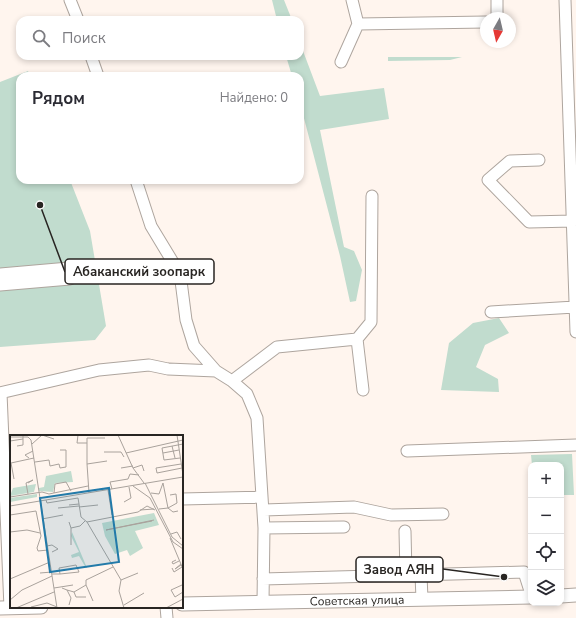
<!DOCTYPE html>
<html lang="ru">
<head>
<meta charset="utf-8">
<style>
  body { margin:0; font-family:"Nunito Sans",sans-serif; background:#f2f2f3; color:#2b2b33 }
  .controls { position:absolute; right:12px; bottom:12px; display:grid; overflow:hidden; border-radius:8px; box-shadow:0 2px 6px #0003 }
  .controls button { width:36px; height:36px; display:grid; place-items:center; padding:0; border:0; border-bottom:1px solid #e1e1e2; background:#fff; color:#2b2b33; font:20px sans-serif }
  .compass { position:absolute; left:480px; top:12px; width:36px; height:36px; border-radius:50%; background:#fff; box-shadow:0 2px 6px #0003; rotate:188deg }
  .list { margin:0; padding:0; list-style:none }
  h2 { display:flex; justify-content:space-between; align-items:center; height:52px; margin:0; padding:0 16px; font-size:17px }
  h2 small { font-size:13px; font-weight:400; color:#7c7c81 }
  .icon { flex:none; width:22px; height:22px; fill:none; stroke:currentColor; stroke-width:2; stroke-linecap:round; stroke-linejoin:round }
  .map { position:relative; flex:none; width:576px; height:618px; overflow:hidden }
  .search { position:absolute; background:#fff; box-shadow:0 2px 6px #0003; left:16px; top:16px; width:288px; height:44px; display:flex; align-items:center; gap:10px; box-sizing:border-box; padding:0 14px; border-radius:12px; color:#7c7c81; font-size:15px }
  .panel { position:absolute; background:#fff; box-shadow:0 2px 6px #0003; left:16px; top:72px; width:288px; height:112px; border-radius:12px }
  .map>svg:first-child { display:block }
  .green { fill:#c1dcce }
  .lines { fill:none; stroke-linecap:round; stroke-linejoin:round }
  .minor-casing { stroke:#aea59e; stroke-width:13 }
  .major-casing { stroke:#aea59e; stroke-width:15 }
  .minor { stroke:#fff; stroke-width:11 }
  .major { stroke:#fff; stroke-width:13 }
  .labels { text-anchor:middle; dominant-baseline:central; stroke-width:3; stroke-linejoin:round; paint-order:stroke }
  .street-label { font-size:12px; fill:#282522; stroke:#fff }
  .inset-road { fill:none; stroke:#a9a29c; stroke-width:1 }
  .view { fill:#227aa9; fill-opacity:0.15; stroke:#227aa9; stroke-width:2 }
  .inset-edge { fill:none; stroke:#282522; stroke-width:2 }
  .leader { fill:none; stroke:#282522; stroke-width:1.5 }
  .callout-dot { fill:#282522; stroke:#fff; stroke-width:1.5 }
  .callout { fill:#fff; stroke:#282522; stroke-width:1.5 }
  .callout-label { font-size:13px; text-anchor:middle; font-weight:bold; fill:#282522 }
</style>
</head>
<body>
<div class="map">
<svg width="576" height="618" viewBox="0 0 576 618">
  <rect width="100%" height="100%" fill="#fff5ee"/>
  <!-- green -->
  <path class="green" d="M272,0H284L292,20H277Z
    M300,43L320,96L384,88L389,119L320,130L344,247L354,251L362,270L356,301L350,302L340,256L300,103V76H292L286,56H300Z
    M388,57H462L450,60L388,61Z
    M28,71L30,76H20V180H70L90,231L106,326L95,340L0,347V82Z
    M499,318L509,333L485,345L476,367L498,379L499,392L441,390L449,343L473,323Z
    M572,454L574,495H561V465H532L531,455Z"/>
  <g class="lines">
    <!-- minor casing -->
    <g class="minor-casing">
      <path id="minor" d="M70,0L78,20
        M352,0L358,24L486,22
        M565,0L576,332
        M497,18V0
        M91,56L98,76
        M341,62L358,24
        M539,160L510,161L488,180L529,222L573,221
        M136,180L151,226L174,264L181,281L186,320L194,346L216,371
        M0,274L69,268L70,279L0,285
        M491,312L575,307
        M357,339L371,322L372,196
        M232,381L277,347L357,339L363,390
        M0,393L99,370L149,365L168,369L216,371L232,381L247,394L257,418L264,528
        M1,393L10,608
        M407,451L576,445
        M182,499L262,497
        M264,510L354,507L391,515L443,514
        M405,531L406,575
        M421,575L422,599
        M263,579L524,572L531,594
        M263,602L264,528L344,527
        M166,607L167,618"/>
    </g>
    <!-- major casing -->
    <g class="major-casing">
      <g id="major">
        <path d="M561,596L576,595"/>
        <path id="s1" d="M182,604L531,597"/>
        <path d="M0,608L41,607"/>
      </g>
    </g>
    <!-- minor -->
    <use href="#minor" class="minor"/>
    <!-- major -->
    <use href="#major" class="major"/>
  </g>
  <g class="labels">
    <!-- street labels -->
    <g class="street-label">
      <text stroke="none"><textPath href="#s1" startOffset="175">Советская улица</textPath></text>
    </g>
  </g>
  <!-- overview -->
  <g transform="translate(10 435)">
    <rect width="173" height="173" fill="#fff5ee"/>
    <path d="M61,36L63,47L45,48L43,57L29,56V53L34,52L36,41ZM26,49L24,57L0,61L3,53ZM27,59V62L0,67V63ZM144,78L149,90L125,96L133,113L120,121L117,115L105,119L95,101L92,88ZM62,97L77,133H76L69,121L62,123L61,120L69,117L61,101Z" fill="#c1dcce"/>
    <path class="inset-road" d="M68,0L67,8H77M108,0L123,33L134,48M167,0L173,40M0,2H18L21,5L47,173M0,6L13,4V1M22,9L32,0L44,4M7,11L13,10V4M162,11L165,23M94,17H111L114,22M116,18L173,5M153,18L169,15M19,23L15,20L23,16M170,23L154,25L152,13L173,9M25,27L39,25L40,31L49,29L50,33L56,32V15H50M77,29V3H95M171,29L146,33L147,38L172,33M111,33L123,31M123,33L132,30L134,36M4,44L1,28L24,23M18,48L23,45L16,48L18,59M135,48L162,102L173,111M123,51L140,63L163,107L173,114M102,54L100,47L118,44L120,39L129,40M98,55L102,80M44,58L45,49L56,47L61,56M79,58L77,29L97,26M141,58L149,59L153,48M160,60L166,59L167,68L158,73L163,77L168,76M0,62L32,57L39,59L78,51M36,65L37,68L68,63M114,67L121,63L119,52M69,69L71,82L77,87L128,77L137,71L145,75M59,70L69,69L68,63M0,71L173,42M69,72L88,70M48,73L69,71M149,74L158,73L153,48M130,75L144,74M0,80L26,76L31,101L27,113L28,116L38,115M32,84L53,80M142,86L96,95L144,85M59,87L61,93L70,91L75,86M77,87L111,145L128,138M61,93V110M0,97L17,95L30,98M161,99L167,97L171,104M160,103L173,134M37,111L42,110L48,114L42,117M166,125L162,127L163,129L169,126M171,129L165,134L171,130M162,133L164,137L172,132M30,138L42,137M42,139H50L69,137L66,130L49,133L50,139M0,144L40,127M111,145L109,156L114,173M76,150L83,166M172,150L161,155L165,162L173,157M44,153L63,150M52,153L57,155L61,163L59,170M57,155L64,157L76,150V145L103,132M64,157L66,162H76M0,165L12,155L42,141M114,170L134,158M21,172L37,168L47,172M6,173L44,157M156,173L173,164"/>
    <path class="view" d="M99,53L109,127L40,137L30,63Z"/>
    <rect width="173" height="173" class="inset-edge"/>
  </g>
  <!-- callouts -->
  <path class="leader" d="M40 205L65 272M504 577L443 569"/>
  <g class="callout-dot">
    <circle cx="40" cy="205" r="4"/>
    <circle cx="504" cy="577" r="4"/>
  </g>
  <g class="callout">
    <rect x="65" y="259" width="149" height="25" rx="4"/>
    <rect x="356" y="557" width="87" height="25" rx="4"/>
  </g>
  <g class="callout-label">
    <text x="139" y="276">Абаканский зоопарк</text>
    <text x="399" y="574">Завод АЯН</text>
  </g>
</svg>
<div class="controls">
<button>+</button>
<button>−</button>
<button><svg class="icon" aria-label="locate" viewBox="0 0 24 24"><circle cx="12" cy="12" r="6"/><path d="M12 2v4M12 18v4M2 12h4M18 12h4"/></svg></button>
<button><svg class="icon" aria-label="layers" viewBox="0 0 24 24"><path d="M12 4l9 5-9 5-9-5zM3 14l9 5 9-5"/></svg></button>
</div>
<svg class="compass" viewBox="-18 -18 36 36"><path d="M0-13l5 13h-10z" fill="#e53935"/><path d="M0 13l5-13h-10z" fill="#7c7c81"/></svg>
<div class="search"><svg class="icon" aria-label="search" viewBox="0 0 24 24"><circle cx="10" cy="10" r="6"/><path d="M15 15l6 6"/></svg>Поиск</div>
<section class="panel">
<h2>Рядом<small>Найдено: 0</small></h2>
<ul class="list">
</ul>
</section>
</div>
</body>
</html>
